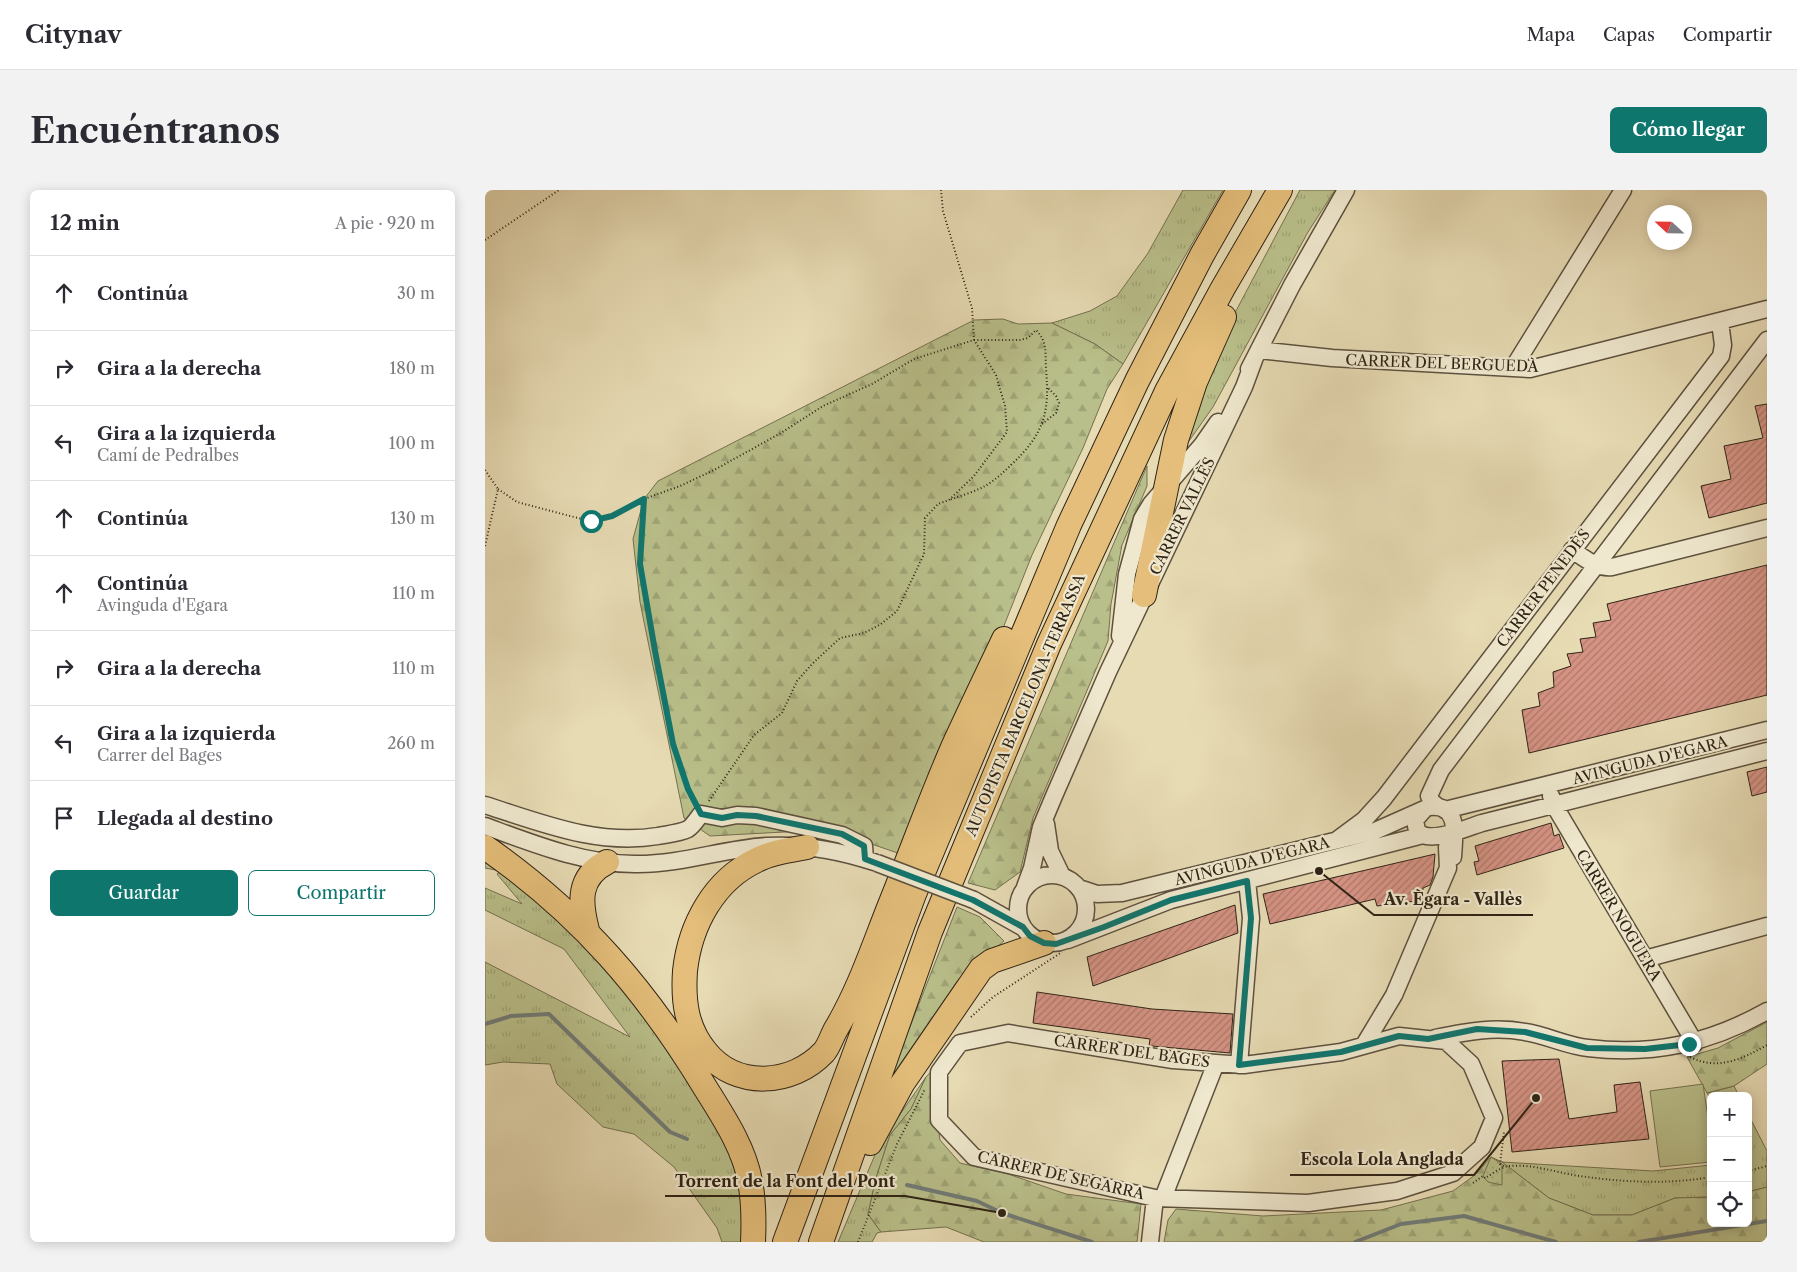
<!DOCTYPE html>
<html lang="es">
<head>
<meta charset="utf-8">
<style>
  body { margin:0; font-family:"Libre Caslon Text",serif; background:#f2f2f3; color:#2b2b33 }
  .controls { position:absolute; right:15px; bottom:15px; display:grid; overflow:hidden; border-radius:8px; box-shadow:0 2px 12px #0003 }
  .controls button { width:45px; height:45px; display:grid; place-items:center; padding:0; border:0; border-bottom:1px solid #e1e1e2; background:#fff; color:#2b2b33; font:25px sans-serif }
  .compass { position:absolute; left:1162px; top:15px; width:45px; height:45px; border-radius:50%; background:#fff; box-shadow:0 2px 12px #0003; rotate:292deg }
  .stop { position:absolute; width:15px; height:15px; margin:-11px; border:4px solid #0f766e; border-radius:50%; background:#fff }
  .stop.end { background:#0f766e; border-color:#fff; box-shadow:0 1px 5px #0008 }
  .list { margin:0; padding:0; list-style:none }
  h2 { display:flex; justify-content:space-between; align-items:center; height:65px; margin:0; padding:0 20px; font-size:21px }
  h2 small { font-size:16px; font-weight:400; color:#7c7c81 }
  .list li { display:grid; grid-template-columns:32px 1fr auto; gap:15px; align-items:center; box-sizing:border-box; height:75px; padding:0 20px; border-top:1px solid #e1e1e2 }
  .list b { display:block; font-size:19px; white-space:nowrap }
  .list p { margin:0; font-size:16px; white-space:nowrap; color:#7c7c81 }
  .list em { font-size:16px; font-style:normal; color:#7c7c81 }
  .actions { display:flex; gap:10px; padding:15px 20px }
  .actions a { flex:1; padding:11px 0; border:1px solid #0f766e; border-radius:8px; text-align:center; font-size:18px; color:#0f766e }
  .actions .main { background:#0f766e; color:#fff }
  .icon { flex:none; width:28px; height:28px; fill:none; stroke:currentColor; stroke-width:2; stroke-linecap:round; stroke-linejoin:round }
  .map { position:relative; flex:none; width:1282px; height:1052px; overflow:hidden; border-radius:8px }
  header { display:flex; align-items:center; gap:30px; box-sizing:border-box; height:70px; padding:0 25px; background:#fff; border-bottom:1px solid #e1e1e2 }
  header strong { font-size:24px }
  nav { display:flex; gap:28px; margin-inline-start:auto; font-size:18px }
  .intro { display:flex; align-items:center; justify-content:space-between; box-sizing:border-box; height:120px; padding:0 30px }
  h1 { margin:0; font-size:35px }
  .button { padding:12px 22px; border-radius:8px; background:#0f766e; color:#fff; font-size:18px; font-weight:700 }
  main { display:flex; gap:30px; padding:0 30px }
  aside { flex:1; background:#fff; border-radius:8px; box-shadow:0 2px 12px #0003 }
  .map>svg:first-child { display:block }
  .grass { fill:url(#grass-tufts); stroke:#747150 }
  .forest { fill:url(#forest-firs); stroke:#747150 }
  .park { fill:url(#park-dots); stroke:#747150 }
  .pitch { fill:#b9bf8a; stroke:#747150 }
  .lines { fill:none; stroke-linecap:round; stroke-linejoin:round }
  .stream { stroke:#717c78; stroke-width:4 }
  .building { fill:url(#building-hatch); stroke:#2f2316 }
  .minor-casing { stroke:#5d513e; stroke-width:19 }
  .highway-casing { stroke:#2f2316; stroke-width:26 }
  .path { stroke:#2f2316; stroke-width:2; stroke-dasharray:1 2.5; stroke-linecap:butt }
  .minor { stroke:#efe8ce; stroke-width:16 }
  .highway { stroke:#e4be7a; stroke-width:24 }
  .minor-bridge-casing { stroke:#5d513e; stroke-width:19; stroke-linecap:butt }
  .minor-bridge { stroke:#efe8ce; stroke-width:16 }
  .route { stroke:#0f766e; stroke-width:6 }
  .labels { text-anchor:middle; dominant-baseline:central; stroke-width:4.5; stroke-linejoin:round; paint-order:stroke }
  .street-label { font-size:15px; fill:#2f2316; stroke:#efe8ce }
  .leader { fill:none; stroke:#2f2316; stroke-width:2 }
  .callout-dot { fill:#2f2316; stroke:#efe8ce; stroke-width:2 }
  .callout-label { font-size:16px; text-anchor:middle; font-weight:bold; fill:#2f2316; stroke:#efe8ce; stroke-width:4.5; stroke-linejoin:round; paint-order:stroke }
</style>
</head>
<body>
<header>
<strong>Citynav</strong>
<nav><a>Mapa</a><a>Capas</a><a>Compartir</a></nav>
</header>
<div class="intro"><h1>Encuéntranos</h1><a class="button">Cómo llegar</a></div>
<main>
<aside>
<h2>12 min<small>A pie · 920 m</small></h2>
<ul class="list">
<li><svg class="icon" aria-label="ahead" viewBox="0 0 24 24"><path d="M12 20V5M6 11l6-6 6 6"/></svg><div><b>Continúa</b></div><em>30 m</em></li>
<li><svg class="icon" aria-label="right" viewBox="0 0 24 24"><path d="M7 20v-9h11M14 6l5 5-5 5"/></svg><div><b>Gira a la derecha</b></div><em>180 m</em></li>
<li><svg class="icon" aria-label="left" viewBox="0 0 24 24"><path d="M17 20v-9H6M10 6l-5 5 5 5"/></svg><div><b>Gira a la izquierda</b><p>Camí de Pedralbes</p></div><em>100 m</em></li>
<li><svg class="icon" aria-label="ahead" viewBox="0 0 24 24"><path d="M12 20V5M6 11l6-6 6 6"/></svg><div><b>Continúa</b></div><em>130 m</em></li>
<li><svg class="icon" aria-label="ahead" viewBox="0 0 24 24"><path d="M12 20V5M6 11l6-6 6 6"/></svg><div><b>Continúa</b><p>Avinguda d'Egara</p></div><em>110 m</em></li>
<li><svg class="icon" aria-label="right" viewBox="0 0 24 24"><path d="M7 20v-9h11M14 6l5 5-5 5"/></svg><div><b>Gira a la derecha</b></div><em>110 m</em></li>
<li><svg class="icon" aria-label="left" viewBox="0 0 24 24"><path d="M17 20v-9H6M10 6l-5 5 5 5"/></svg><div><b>Gira a la izquierda</b><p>Carrer del Bages</p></div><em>260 m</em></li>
<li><svg class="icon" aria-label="arrive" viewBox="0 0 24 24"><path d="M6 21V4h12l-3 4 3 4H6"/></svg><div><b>Llegada al destino</b></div></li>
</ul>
<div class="actions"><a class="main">Guardar</a><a>Compartir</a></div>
</aside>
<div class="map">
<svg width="1282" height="1052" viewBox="0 0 1282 1052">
  <defs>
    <pattern id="grass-tufts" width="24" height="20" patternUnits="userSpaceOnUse" patternTransform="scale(1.25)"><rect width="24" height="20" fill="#b9bf8a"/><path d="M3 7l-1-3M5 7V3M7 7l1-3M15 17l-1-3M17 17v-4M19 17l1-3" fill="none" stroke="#9fa476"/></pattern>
    <pattern id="forest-firs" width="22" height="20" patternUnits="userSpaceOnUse" patternTransform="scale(1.25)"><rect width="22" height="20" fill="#b9bf8a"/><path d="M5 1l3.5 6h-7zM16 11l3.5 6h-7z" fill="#9fa476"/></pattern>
    <pattern id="park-dots" width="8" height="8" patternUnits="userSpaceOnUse" patternTransform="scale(1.25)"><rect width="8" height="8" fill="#b9bf8a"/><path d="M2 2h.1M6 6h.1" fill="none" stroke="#9fa476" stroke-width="1.8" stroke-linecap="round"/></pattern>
    <pattern id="building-hatch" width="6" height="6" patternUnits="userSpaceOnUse" patternTransform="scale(1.25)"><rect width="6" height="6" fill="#d69384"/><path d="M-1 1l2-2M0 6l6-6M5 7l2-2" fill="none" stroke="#ae786b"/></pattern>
  </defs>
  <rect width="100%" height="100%" fill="#e7dbb4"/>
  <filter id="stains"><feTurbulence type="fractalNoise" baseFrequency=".004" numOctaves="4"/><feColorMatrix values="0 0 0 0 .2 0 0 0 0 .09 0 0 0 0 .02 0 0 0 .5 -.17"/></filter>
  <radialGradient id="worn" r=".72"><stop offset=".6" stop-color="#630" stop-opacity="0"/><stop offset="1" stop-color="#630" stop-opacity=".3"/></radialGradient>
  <!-- grass -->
  <path class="grass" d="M698,0H738L638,174L610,154L567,133L605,121L632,106L663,63Z
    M815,0H850L823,42L728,217L692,268L716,187Z
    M0,669L17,681L119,771L159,824L237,943L254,990L259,1032L256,1052H237L232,1038L189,977L149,944L118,937L72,894L65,874L18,872L0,875V772L145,847L79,759L0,720V698L37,714L12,684L16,681L0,678Z
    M441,887L426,919L405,945L391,988L383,1024L396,1042L392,1043L387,1052H353L395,953Z
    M1249,896L1254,906H1226V909L1222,903Z
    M1263,924L1282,961V997L1263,1002Z
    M1017,972L1168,981L1226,975V1007L1190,1008L1147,1025H1108L1064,1008Z"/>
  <!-- forest -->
  <path class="forest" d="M518,129L533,134L567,133L610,154L638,174L622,199L598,258L547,365L427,668L375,650L318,641L225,646L199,628L155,412L148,349L159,309L173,291L489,130Z
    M662,276V296L637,355L626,414L623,451L548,628L535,682L510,700L483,693Z
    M472,717L495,727L519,751L473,790L404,890Z
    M1282,832V874L1249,896L1222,903L1202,867L1233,858Z
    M453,874L447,897L455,950L475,973L523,984L581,1004L656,1014L652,1052H499L461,1037L396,1042L383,1024L391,988L405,945L426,919L441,887Z
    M1006,967L1017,972L1064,1008L1108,1025H1147L1190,1008L1226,1007V1033H1263V1002L1282,997V1052H679L683,1030L691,1019L778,1026L896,1020L968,1001L990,985Z"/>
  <!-- park -->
  <path class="park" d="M1006,967L1017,974V995L1003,992L998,986Z"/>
  <!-- pitch -->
  <path class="pitch" d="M1218,894L1226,948V972L1175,977L1165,901Z"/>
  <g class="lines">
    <!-- stream -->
    <path class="stream" d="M0,834L26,826L64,824L185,942L202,949
      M422,995L492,1011L517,1023L607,1052
      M870,1052L916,1034L979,1026L1071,1052
      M1154,1052L1282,1031"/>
  </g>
  <!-- building -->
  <path class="building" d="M1282,214V313L1224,328L1216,296L1246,289L1239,256L1278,248L1270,216Z
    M1282,375V505L1044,563L1037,520L1055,516L1053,503L1069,497L1068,482L1086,476L1082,464L1098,462L1095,449L1111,447L1108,433L1126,430L1122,414Z
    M1282,577V602L1267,606L1262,582Z
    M1066,633L1069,646L1074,644L1079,658L992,685L989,672L994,671L990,656Z
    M950,664L948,687L945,695L938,698V710L892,716L890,709L785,734L778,704Z
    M750,715L753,743L608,796L602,767Z
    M552,802L667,819L748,824L745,863L667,856H664L665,849L548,833Z
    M1074,869L1084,929L1132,922L1129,895L1155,892L1164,949L1027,962L1017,871Z"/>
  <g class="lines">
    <!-- minor casing -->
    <g class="minor-casing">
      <path id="minor" d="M774,160L847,168L1045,179L1282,119
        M1028,178L1138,0
        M764,179L807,95L861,0
        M1087,360C1100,368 1111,379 1127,377L1282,338
        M635,446L642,384L657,329L666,314L717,255L733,232
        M1066,606L1069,615L1210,853
        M0,615C57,633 112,656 173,646C183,644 195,643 203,639C208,636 212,629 216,624L237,628L252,625L271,626L357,645L379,656L380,669
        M952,616L947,612L944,606L956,580L1282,150
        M960,620L1282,540
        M938,621L930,630L932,641C944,655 981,638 997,633L1282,561
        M561,634L565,661L577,686
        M0,636C49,654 101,675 153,674C197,674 238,659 281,656C318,654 353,660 389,672
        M852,650L879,630L899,608L1236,166L1238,155L1235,132
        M533 719a34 34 0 1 1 68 0a34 34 0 1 1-68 0Z
        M540,697L547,678L556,637L569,606L623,482L759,197L769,170
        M594,698L612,704L637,703L890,641L944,617C976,613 969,647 968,667
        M489,710L537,737
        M583,750L686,710L938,645
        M1160,769L1282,736
        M523,843L688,870L759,875L856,862L914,846L961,851L986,874L1009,928L997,957L968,983L912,1001L823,1013L670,1008L489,967L454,930V882L475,853Z
        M950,848C980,842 1009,836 1040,842C1061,845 1082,856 1103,858C1168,866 1225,853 1282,821
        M879,855L909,805L963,678L962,657
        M754,875L766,728L762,691
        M678,1008L731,873
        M665,1052L670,1008"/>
    </g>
    <!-- highway casing -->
    <g class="highway-casing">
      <path id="highway" d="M659,405L691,250L710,192L739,127
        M0,657C96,724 161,800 221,899C239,928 259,958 265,991C269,1012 269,1031 268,1052
        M322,657C306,660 287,662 272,670C229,690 205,735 200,781C198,811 201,838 221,862C251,899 307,896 339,862C344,856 347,846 351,839C373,802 387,761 403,720C425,666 445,610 469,555C485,520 502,485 519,449
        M102,740C95,713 92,687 122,672
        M385,953L417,894L496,779L507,771L559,753
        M300,1052L429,704L584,335L652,191L717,65L754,0
        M336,1052L445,742L564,454L682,201L738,98L795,0"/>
    </g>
    <!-- path -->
    <path class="path" d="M0,50L74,0
      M557,234L571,223L574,213L571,206L563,198
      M0,280L13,299L0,356
      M13,299L32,312L85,326L106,331L127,326L159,309L195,296L231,279L296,243L338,216L387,194L429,169L489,150H535L543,148L551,140C563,152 560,164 561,179C565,223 559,244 526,275C519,282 509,291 500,296C489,302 475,306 464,310
      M159,310L155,374L161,411L188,554L210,613
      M224,611L269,545L297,523L312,491L328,473L355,448L379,443L396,434L412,421L439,364L440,328L453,314L464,310L489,286L522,242L520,216L511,185L489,150L487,118L458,21L456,0
      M486,827L508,807L577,762
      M1205,867C1233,881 1257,869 1282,855
      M1019,976L1015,974L1019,942
      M1263,981L1282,976
      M988,993L998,986L1000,988C1007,984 1016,977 1024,976C1046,974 1067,981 1088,985C1133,992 1181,995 1226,987
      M0,1049L1,1052
      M373,1052L412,954L440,899"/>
    <!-- minor -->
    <use href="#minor" class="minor"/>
    <!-- highway -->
    <use href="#highway" class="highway"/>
    <!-- minor-bridge casing -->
    <g class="minor-bridge-casing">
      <path id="minor-bridge" d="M392,673L489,710"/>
    </g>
    <!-- minor-bridge -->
    <use href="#minor-bridge" class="minor-bridge"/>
  </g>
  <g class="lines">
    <!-- route -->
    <path class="route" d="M106,331L127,326L159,309L155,374L170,461L188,554L203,599L216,624L237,628L252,625L271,626L357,644L379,656L380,669L488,710L538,737L545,746L559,753L571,754L619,737L686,710L762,691L766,728L754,875L856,862L914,846L943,849L992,839L1040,842L1102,858L1160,859L1204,854"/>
  </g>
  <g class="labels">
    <!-- street labels -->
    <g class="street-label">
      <text transform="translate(957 173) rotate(2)">CARRER DEL BERGUEDÀ</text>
      <text transform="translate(697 326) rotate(-64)">CARRER VALLÈS</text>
      <text transform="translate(1058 398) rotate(-53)">CARRER PENEDÈS</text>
      <text transform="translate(540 515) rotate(-67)">AUTOPISTA BARCELONA-TERRASSA</text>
      <text transform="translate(1165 570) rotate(-14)">AVINGUDA D'EGARA</text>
      <text transform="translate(767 671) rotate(-14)">AVINGUDA D'EGARA</text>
      <text transform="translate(1134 725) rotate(59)">CARRER NOGUERA</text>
      <text transform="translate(647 861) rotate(8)">CARRER DEL BAGES</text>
      <text transform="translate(576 985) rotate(13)">CARRER DE SEGARRA</text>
    </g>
  </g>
  <!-- callouts -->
  <path class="leader" d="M834 681L889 725H1048M1051 908L989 985H805M517 1023L420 1006H180"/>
  <g class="callout-dot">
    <circle cx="834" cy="681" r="5"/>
    <circle cx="1051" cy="908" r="5"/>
    <circle cx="517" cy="1023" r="5"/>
  </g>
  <g class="callout-label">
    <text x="968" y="715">Av. Ègara - Vallès</text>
    <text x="897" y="975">Escola Lola Anglada</text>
    <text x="300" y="997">Torrent de la Font del Pont</text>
  </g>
  <rect width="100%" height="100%" filter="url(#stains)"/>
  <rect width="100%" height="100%" fill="url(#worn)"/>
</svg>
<div class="controls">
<button>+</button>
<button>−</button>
<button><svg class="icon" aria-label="locate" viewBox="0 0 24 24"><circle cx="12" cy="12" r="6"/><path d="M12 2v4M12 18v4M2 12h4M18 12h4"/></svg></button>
</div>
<svg class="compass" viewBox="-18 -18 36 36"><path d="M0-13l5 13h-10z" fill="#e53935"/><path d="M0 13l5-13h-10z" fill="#7c7c81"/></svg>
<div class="stop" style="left:106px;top:331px"></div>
<div class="stop end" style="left:1204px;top:854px"></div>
</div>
</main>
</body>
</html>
